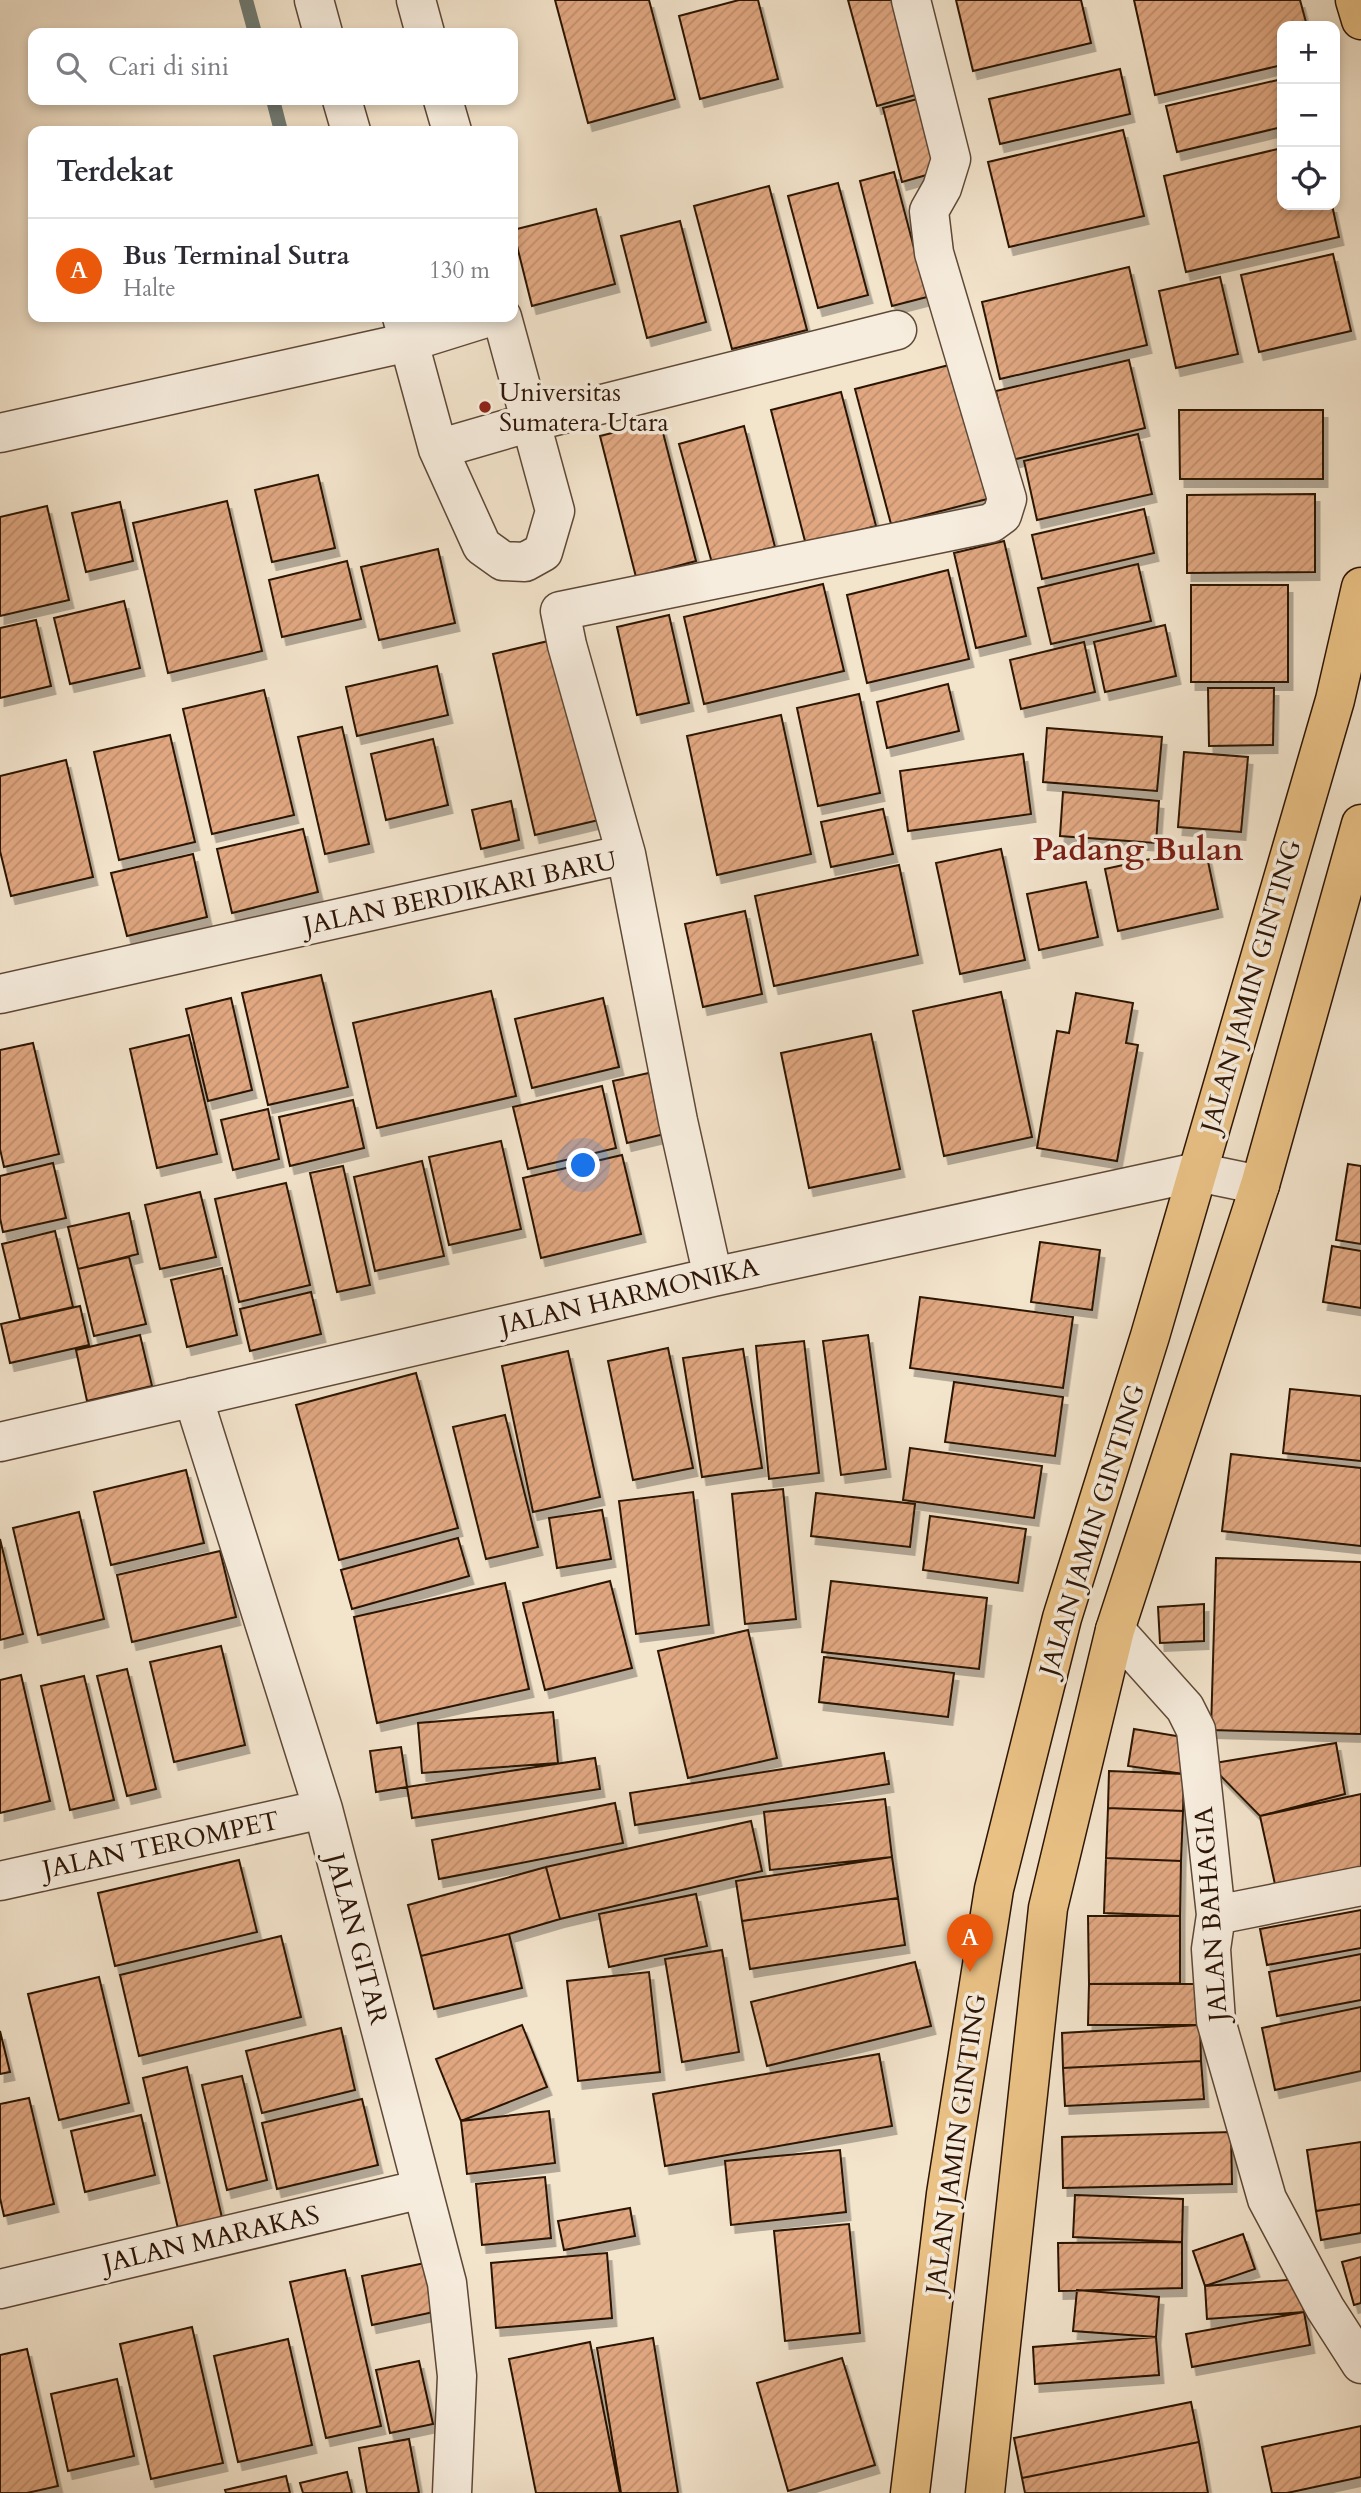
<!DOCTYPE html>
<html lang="id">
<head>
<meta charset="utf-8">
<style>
  body { margin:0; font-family:Cardo,serif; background:#f2f2f3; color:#2b2b33 }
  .controls { position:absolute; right:21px; top:21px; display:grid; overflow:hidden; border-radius:14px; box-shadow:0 4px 10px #0003 }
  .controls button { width:63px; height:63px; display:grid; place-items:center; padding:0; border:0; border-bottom:2px solid #e1e1e2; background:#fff; color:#2b2b33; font:35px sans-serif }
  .you { position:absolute; left:584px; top:1166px; width:24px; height:24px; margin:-18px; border:5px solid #fff; border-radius:50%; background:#1a73e8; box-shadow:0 0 0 10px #1a73e833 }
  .badge { display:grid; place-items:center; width:46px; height:46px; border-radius:50%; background:#ea580c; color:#fff; font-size:23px; font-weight:700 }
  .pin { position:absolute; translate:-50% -58px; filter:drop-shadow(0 2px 4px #0008) }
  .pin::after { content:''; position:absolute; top:37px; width:24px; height:21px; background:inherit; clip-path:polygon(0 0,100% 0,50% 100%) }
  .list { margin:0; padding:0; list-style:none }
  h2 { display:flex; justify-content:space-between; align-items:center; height:91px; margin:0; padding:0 28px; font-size:30px }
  h2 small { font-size:23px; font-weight:400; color:#7c7c81 }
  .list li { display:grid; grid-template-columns:46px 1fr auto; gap:21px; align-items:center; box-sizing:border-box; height:105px; padding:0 28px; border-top:2px solid #e1e1e2 }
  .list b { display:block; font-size:26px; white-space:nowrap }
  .list p { margin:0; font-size:23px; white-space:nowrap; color:#7c7c81 }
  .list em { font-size:23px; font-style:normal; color:#7c7c81 }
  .icon { flex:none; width:38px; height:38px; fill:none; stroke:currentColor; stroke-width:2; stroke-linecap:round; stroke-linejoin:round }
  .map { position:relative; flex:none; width:1361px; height:2493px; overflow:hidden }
  .search { position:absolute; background:#fff; box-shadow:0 4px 10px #0003; left:28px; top:28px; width:490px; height:77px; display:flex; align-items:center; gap:18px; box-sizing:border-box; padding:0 24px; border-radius:14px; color:#7c7c81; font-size:26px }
  .panel { position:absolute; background:#fff; box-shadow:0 4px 10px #0003; left:28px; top:126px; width:490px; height:196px; border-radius:14px }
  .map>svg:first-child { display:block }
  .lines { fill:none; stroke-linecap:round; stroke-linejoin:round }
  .stream { stroke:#6f7a73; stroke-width:14 }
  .building { fill:url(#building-hatch); stroke:#2c1405; stroke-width:2; filter:url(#shadow) }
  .minor-casing { stroke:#5e4837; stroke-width:41 }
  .major-casing { stroke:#2c1405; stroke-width:41 }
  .minor { stroke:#f7edde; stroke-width:38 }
  .major { stroke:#eac286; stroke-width:38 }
  .poi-dot { fill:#8f2418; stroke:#f7edde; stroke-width:2.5 }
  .labels { text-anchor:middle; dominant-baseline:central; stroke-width:7; stroke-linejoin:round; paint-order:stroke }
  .poi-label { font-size:26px; fill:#2c1405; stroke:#f7edde; text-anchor:start }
  .street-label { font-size:26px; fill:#2c1405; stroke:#f7edde }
  .district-label { font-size:33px; font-weight:bold; fill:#7a1f14; stroke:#f7edde }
</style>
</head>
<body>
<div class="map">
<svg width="1361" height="2493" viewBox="0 0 1361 2493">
  <defs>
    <pattern id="building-hatch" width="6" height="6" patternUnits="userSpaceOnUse" patternTransform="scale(1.75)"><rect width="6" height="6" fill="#e0a781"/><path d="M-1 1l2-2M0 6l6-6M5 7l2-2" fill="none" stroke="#c08f6e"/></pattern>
    <filter id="shadow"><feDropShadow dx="4.5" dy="8" stdDeviation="0" flood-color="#0004"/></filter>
  </defs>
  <rect width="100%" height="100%" fill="#f3e4cc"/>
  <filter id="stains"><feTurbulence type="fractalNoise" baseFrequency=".00286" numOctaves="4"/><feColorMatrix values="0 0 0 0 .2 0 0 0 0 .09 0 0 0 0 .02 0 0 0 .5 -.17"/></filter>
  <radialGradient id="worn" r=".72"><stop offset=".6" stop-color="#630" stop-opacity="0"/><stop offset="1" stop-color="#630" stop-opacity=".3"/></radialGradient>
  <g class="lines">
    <!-- stream -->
    <path class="stream" d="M246,0L255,33
      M273,100L281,131"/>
  </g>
  <!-- building -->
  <path class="building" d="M555,0H649L675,99L588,123Z
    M739,0H758L778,79L700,99L679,16Z
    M848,0H909L933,90L877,106Z
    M956,0H1081L1091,43L973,71Z
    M1134,0H1300L1307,26H1282V65L1155,95Z
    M1120,69L1130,114L1000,144L989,99Z
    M1282,79V127L1177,152L1166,106Z
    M925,97L944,170L902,182L883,108Z
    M1123,130L1144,216L1009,247L988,162Z
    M1282,148V205H1332L1339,237L1186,272L1164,176Z
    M894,172L927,297L892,306L860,181Z
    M838,183L868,295L818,308L788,196Z
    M769,186L807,330L732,349L694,206Z
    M596,209L615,284L532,306L513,230Z
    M680,221L706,322L647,338L621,236Z
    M1333,254L1351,331L1259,352L1241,275Z
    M1129,267L1147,345L1000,379L982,302Z
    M1220,277L1238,354L1176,368L1159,291Z
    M1129,360L1145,428L1012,460L996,391Z
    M949,365L991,498L891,524L855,389Z
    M841,392L876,526L806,545L771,410Z
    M1179,410H1323V479H1180Z
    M660,421L696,561L636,577L600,436Z
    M744,426L775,547L712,563L679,444Z
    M1138,434L1152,494L1037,520L1024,461Z
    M318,475L335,548L272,562L255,490Z
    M1315,494V572L1187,573V495Z
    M227,501L262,651L168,673L133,523Z
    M120,502L133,561L86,572L72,513Z
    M47,506L69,600L0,616V517Z
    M1144,509L1154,553L1042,579L1032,535Z
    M1004,541L1026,636L976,648L954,553Z
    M438,549L455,623L379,640L361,567Z
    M347,561L361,619L282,637L269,580Z
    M1138,564L1151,621L1051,644L1038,588Z
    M948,570L969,659L867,683L847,595Z
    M823,584L844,671L704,704L684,617Z
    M1191,585H1288V682H1191Z
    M124,601L140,668L70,684L54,618Z
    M669,615L689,703L637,715L617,627Z
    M36,620L51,686L0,698V628Z
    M1165,625L1176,676L1105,692L1094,642Z
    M561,638L603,819L535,835L493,654Z
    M1084,642L1095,692L1021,709L1010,660Z
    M437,666L448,715L357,736L346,687Z
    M948,684L959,731L887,748L877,702Z
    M1208,688H1274L1273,745L1209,746Z
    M264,690L294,815L212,834L183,709Z
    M859,694L880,793L818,806L797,708Z
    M781,715L811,854L717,875L687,736Z
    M342,727L369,844L325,854L298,737Z
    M1047,728L1162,737L1157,791L1043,782Z
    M170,735L195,842L119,860L94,752Z
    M433,739L448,805L386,820L371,754Z
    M1184,752L1248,757L1241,832L1178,827Z
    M1023,754L1031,814L908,831L900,771Z
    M66,760L93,877L11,896L0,851V776Z
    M1063,792L1159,801L1156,843L1060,836Z
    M511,801L519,840L481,849L472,810Z
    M883,809L893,854L831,867L821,822Z
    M303,829L318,892L232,913L217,849Z
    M1205,847L1218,909L1118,931L1105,869Z
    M1001,849L1025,960L960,974L936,863Z
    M193,854L207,917L127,936L111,873Z
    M899,865L918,955L774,986L755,896Z
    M1086,882L1098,937L1039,950L1027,894Z
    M745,911L762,994L703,1007L685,924Z
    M321,975L348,1087L268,1105L242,993Z
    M491,991L516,1096L377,1128L353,1023Z
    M1001,992L1032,1137L944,1156L913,1011Z
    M1076,993L1133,1003L1126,1043L1138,1045L1117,1161L1037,1148L1057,1031L1069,1033Z
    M231,998L252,1090L208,1101L186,1009Z
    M603,998L619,1067L532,1088L515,1019Z
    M871,1034L900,1169L809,1188L781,1053Z
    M189,1035L217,1154L157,1168L130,1049Z
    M33,1043L59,1154L4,1167L0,1149V1050Z
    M662,1070L677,1131L627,1143L613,1081Z
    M602,1086L616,1148L528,1169L513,1107Z
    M353,1100L364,1148L290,1166L279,1117Z
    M268,1109L279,1159L233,1170L221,1120Z
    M501,1141L521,1229L449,1245L429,1157Z
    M622,1155L641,1234L541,1258L523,1178Z
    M422,1161L444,1256L375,1271L354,1177Z
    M53,1163L66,1218L3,1232L0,1218V1176Z
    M1348,1164L1361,1166V1244L1336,1240Z
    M343,1166L370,1285L337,1292L310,1173Z
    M286,1183L310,1285L239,1302L215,1199Z
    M200,1192L216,1257L160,1269L145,1205Z
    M129,1213L138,1254L78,1269L68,1227Z
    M55,1231L73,1307L20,1319L2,1244Z
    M1040,1242L1100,1250L1092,1310L1031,1302Z
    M1332,1246L1361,1251V1308L1323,1302Z
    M129,1257L146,1324L94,1336L78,1269Z
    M222,1268L237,1335L187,1347L171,1280Z
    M311,1292L321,1334L250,1351L240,1309Z
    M920,1297L1073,1317L1063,1388L910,1368Z
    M80,1306L89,1345L10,1363L1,1324Z
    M140,1335L152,1386L87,1401L76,1350Z
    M868,1335L886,1469L841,1475L823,1341Z
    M804,1341L819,1473L769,1479L756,1346Z
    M668,1348L693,1468L633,1480L608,1361Z
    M743,1349L762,1468L702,1477L683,1358Z
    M568,1351L600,1497L533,1512L502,1366Z
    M416,1373L458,1528L339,1560L296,1405Z
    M954,1382L1063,1397L1055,1456L945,1442Z
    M1290,1389L1361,1396V1461L1283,1453Z
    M505,1415L538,1547L486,1559L453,1427Z
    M910,1448L1042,1466L1034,1518L903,1500Z
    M1231,1454L1361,1468V1546L1222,1531Z
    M186,1470L204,1543L111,1565L94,1492Z
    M783,1489L796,1619L745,1624L732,1494Z
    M693,1492L709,1625L636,1634L619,1501Z
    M816,1493L915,1504L910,1547L811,1536Z
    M602,1510L611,1559L557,1568L549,1518Z
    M79,1512L104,1619L38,1635L13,1528Z
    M930,1516L1026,1529L1018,1583L923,1570Z
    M458,1538L469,1576L352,1609L341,1570Z
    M0,1539L23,1634L0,1640Z
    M220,1551L236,1617L132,1642L117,1575Z
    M1216,1558L1361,1562V1734L1211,1730Z
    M610,1581L632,1668L545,1690L523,1603Z
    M831,1581L987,1598L979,1669L822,1652Z
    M505,1583L529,1689L377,1723L354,1617Z
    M1204,1604V1641L1160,1643L1158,1607Z
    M748,1630L777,1758L688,1778L658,1651Z
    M221,1646L245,1745L174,1762L150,1662Z
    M824,1657L954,1673L948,1717L819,1702Z
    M127,1669L156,1789L127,1796L97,1676Z
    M21,1675L50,1801L0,1813V1680Z
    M84,1676L114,1800L70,1810L41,1686Z
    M553,1712L558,1763L422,1773L418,1723Z
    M1134,1729L1189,1738L1184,1774L1128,1766Z
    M1336,1743L1345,1794L1260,1816L1209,1764Z
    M401,1747L407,1787L376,1792L370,1751Z
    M884,1753L889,1784L635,1825L630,1793Z
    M595,1758L600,1789L412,1818L407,1787Z
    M1109,1771L1184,1774L1183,1811L1108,1808Z
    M1361,1794V1879L1278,1898L1260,1816Z
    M885,1799L892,1857L770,1870L764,1812Z
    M615,1803L623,1843L439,1879L432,1840Z
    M1108,1808L1183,1811L1181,1861L1106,1858Z
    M751,1821L762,1871L560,1919L546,1867Z
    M892,1857L898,1898L742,1921L736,1881Z
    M1106,1858L1181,1861L1180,1916L1104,1913Z
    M239,1860L257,1932L115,1966L98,1893Z
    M546,1867L560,1919L509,1934L421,1956L408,1905Z
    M696,1894L707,1946L609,1967L599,1914Z
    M898,1898L905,1945L750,1969L742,1921Z
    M1361,1910V1948L1267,1965L1260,1929Z
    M1088,1916H1180V1983L1089,1984Z
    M509,1934L522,1988L434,2009L421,1956Z
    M281,1936L301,2017L139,2056L120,1975Z
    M722,1950L739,2052L682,2062L665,1959Z
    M1361,1954V2000L1277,2016L1269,1972Z
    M915,1962L931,2026L767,2066L751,2002Z
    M649,1972L660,2072L578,2081L567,1981Z
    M99,1977L129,2103L59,2120L28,1994Z
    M1089,1984H1200V2025H1088Z
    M1361,2007V2071L1275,2090L1262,2028Z
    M522,2025L547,2087L461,2121L436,2059Z
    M1200,2025L1201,2061L1063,2068L1062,2033Z
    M341,2028L355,2090L262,2113L246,2051Z
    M0,2031L10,2072L0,2074Z
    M879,2054L892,2126L665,2166L653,2094Z
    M1201,2061L1204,2099L1065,2106L1063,2068Z
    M187,2067L223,2222L179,2233L143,2078Z
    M242,2076L267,2180L227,2190L202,2085Z
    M29,2098L54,2204L4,2216L0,2198V2104Z
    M362,2099L378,2165L277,2189L262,2123Z
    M549,2111L555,2163L467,2174L461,2121Z
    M141,2115L155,2175L85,2192L71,2131Z
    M1231,2132L1232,2184L1063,2188L1062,2137Z
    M1361,2142V2204L1316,2211L1307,2150Z
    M840,2150L846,2212L731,2225L725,2161Z
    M545,2177L551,2238L482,2245L476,2184Z
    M1075,2195L1183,2199L1182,2242L1073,2237Z
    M1361,2204V2233L1321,2240L1316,2211Z
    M630,2208L635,2236L564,2250L558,2221Z
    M849,2224L860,2333L785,2341L774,2231Z
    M1243,2234L1255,2269L1205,2286L1193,2251Z
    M1182,2242V2288L1059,2291L1058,2243Z
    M607,2253L612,2318L496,2328L491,2263Z
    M1361,2257V2303L1354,2305L1342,2262Z
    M425,2263L434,2312L372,2325L362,2276Z
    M345,2270L381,2426L326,2438L290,2282Z
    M1301,2279L1304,2312L1207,2319L1205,2286Z
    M1077,2290L1159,2297L1156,2337L1073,2331Z
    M1304,2312L1310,2345L1192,2367L1186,2334Z
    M192,2327L223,2463L151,2479L120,2344Z
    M1156,2337L1159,2375L1035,2384L1033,2347Z
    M653,2338L678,2493H621L597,2348Z
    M288,2339L312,2445L238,2462L214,2356Z
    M590,2342L620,2493H536L509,2359Z
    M27,2349L58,2486L27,2493H0V2355Z
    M842,2358L875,2465L788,2491L757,2383Z
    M419,2361L433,2424L390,2433L376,2370Z
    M117,2379L134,2456L68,2471L51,2394Z
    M1191,2402L1199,2442L1022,2478L1014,2438Z
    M1361,2426V2477L1287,2493H1272L1262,2447Z
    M409,2439L419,2493H367L359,2448Z
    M1199,2442L1208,2493H1025L1022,2478Z
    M347,2472L352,2493H303L300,2483Z
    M286,2476L290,2493H226L225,2490Z"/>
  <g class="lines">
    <!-- minor casing -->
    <g class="minor-casing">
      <path id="minor" d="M314,0L323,33
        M416,0L425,33
        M342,100L351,131
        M443,100L452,131
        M402,317L438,449L482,546L503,561L525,562L543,552L555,511L502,317
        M0,433L409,342L489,317
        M438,449L531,422L897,330
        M0,994L626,854
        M713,1277L678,1121L626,854L567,645L560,611L991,523L1002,515L1007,499L934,253L929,211L942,188L951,159L911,0
        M193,1397L323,1809L447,2283L457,2376L452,2493
        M0,1442L713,1277L1197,1172L1260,1185
        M1115,1630L1185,1708L1196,1730L1216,1915L1211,1949L1216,2021L1267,2199L1325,2308L1361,2364
        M0,1881L323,1809
        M1216,1915L1361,1886
        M0,2289L422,2189"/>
    </g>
    <!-- major casing -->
    <g class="major-casing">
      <path id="major" d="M1355,0L1361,20
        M910,2493L946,2194L994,1889L1062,1618L1150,1336L1335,700L1361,587
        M985,2493L1048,1908L1115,1630L1260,1185L1361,824"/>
    </g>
    <!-- minor -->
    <use href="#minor" class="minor"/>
    <!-- major -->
    <use href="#major" class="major"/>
  </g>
  <!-- markers -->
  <circle class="poi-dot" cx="485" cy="407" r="7"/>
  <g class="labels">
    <!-- poi labels -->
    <g class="poi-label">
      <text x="499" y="392">Universitas<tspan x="499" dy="30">Sumatera Utara</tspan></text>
    </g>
    <!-- street labels -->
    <g class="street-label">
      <text transform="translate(460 893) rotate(-12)">JALAN BERDIKARI BARU</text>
      <text transform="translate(1251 986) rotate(-74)">JALAN JAMIN GINTING</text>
      <text transform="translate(629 1296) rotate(-13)">JALAN HARMONIKA</text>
      <text transform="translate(1092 1530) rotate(-73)">JALAN JAMIN GINTING</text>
      <text transform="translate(161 1845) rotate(-12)">JALAN TEROMPET</text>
      <text transform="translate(1211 1914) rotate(-94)">JALAN BAHAGIA</text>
      <text transform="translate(357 1939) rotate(75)">JALAN GITAR</text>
      <text transform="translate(956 2144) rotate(-82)">JALAN JAMIN GINTING</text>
      <text transform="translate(211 2239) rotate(-13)">JALAN MARAKAS</text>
    </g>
    <!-- district labels -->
    <g class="district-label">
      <text x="1138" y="849">Padang Bulan</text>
    </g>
  </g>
  <rect width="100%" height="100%" filter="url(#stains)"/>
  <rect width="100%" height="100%" fill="url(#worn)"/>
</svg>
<div class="controls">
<button>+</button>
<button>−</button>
<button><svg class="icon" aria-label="locate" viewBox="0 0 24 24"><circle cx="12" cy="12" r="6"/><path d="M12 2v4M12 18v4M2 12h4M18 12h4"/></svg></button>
</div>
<div class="you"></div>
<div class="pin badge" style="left:970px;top:1972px">A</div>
<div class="search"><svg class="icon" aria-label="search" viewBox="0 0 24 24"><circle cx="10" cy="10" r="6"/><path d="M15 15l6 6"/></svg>Cari di sini</div>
<section class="panel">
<h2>Terdekat<small></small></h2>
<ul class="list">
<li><span class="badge">A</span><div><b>Bus Terminal Sutra</b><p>Halte</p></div><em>130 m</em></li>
</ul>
</section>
</div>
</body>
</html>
